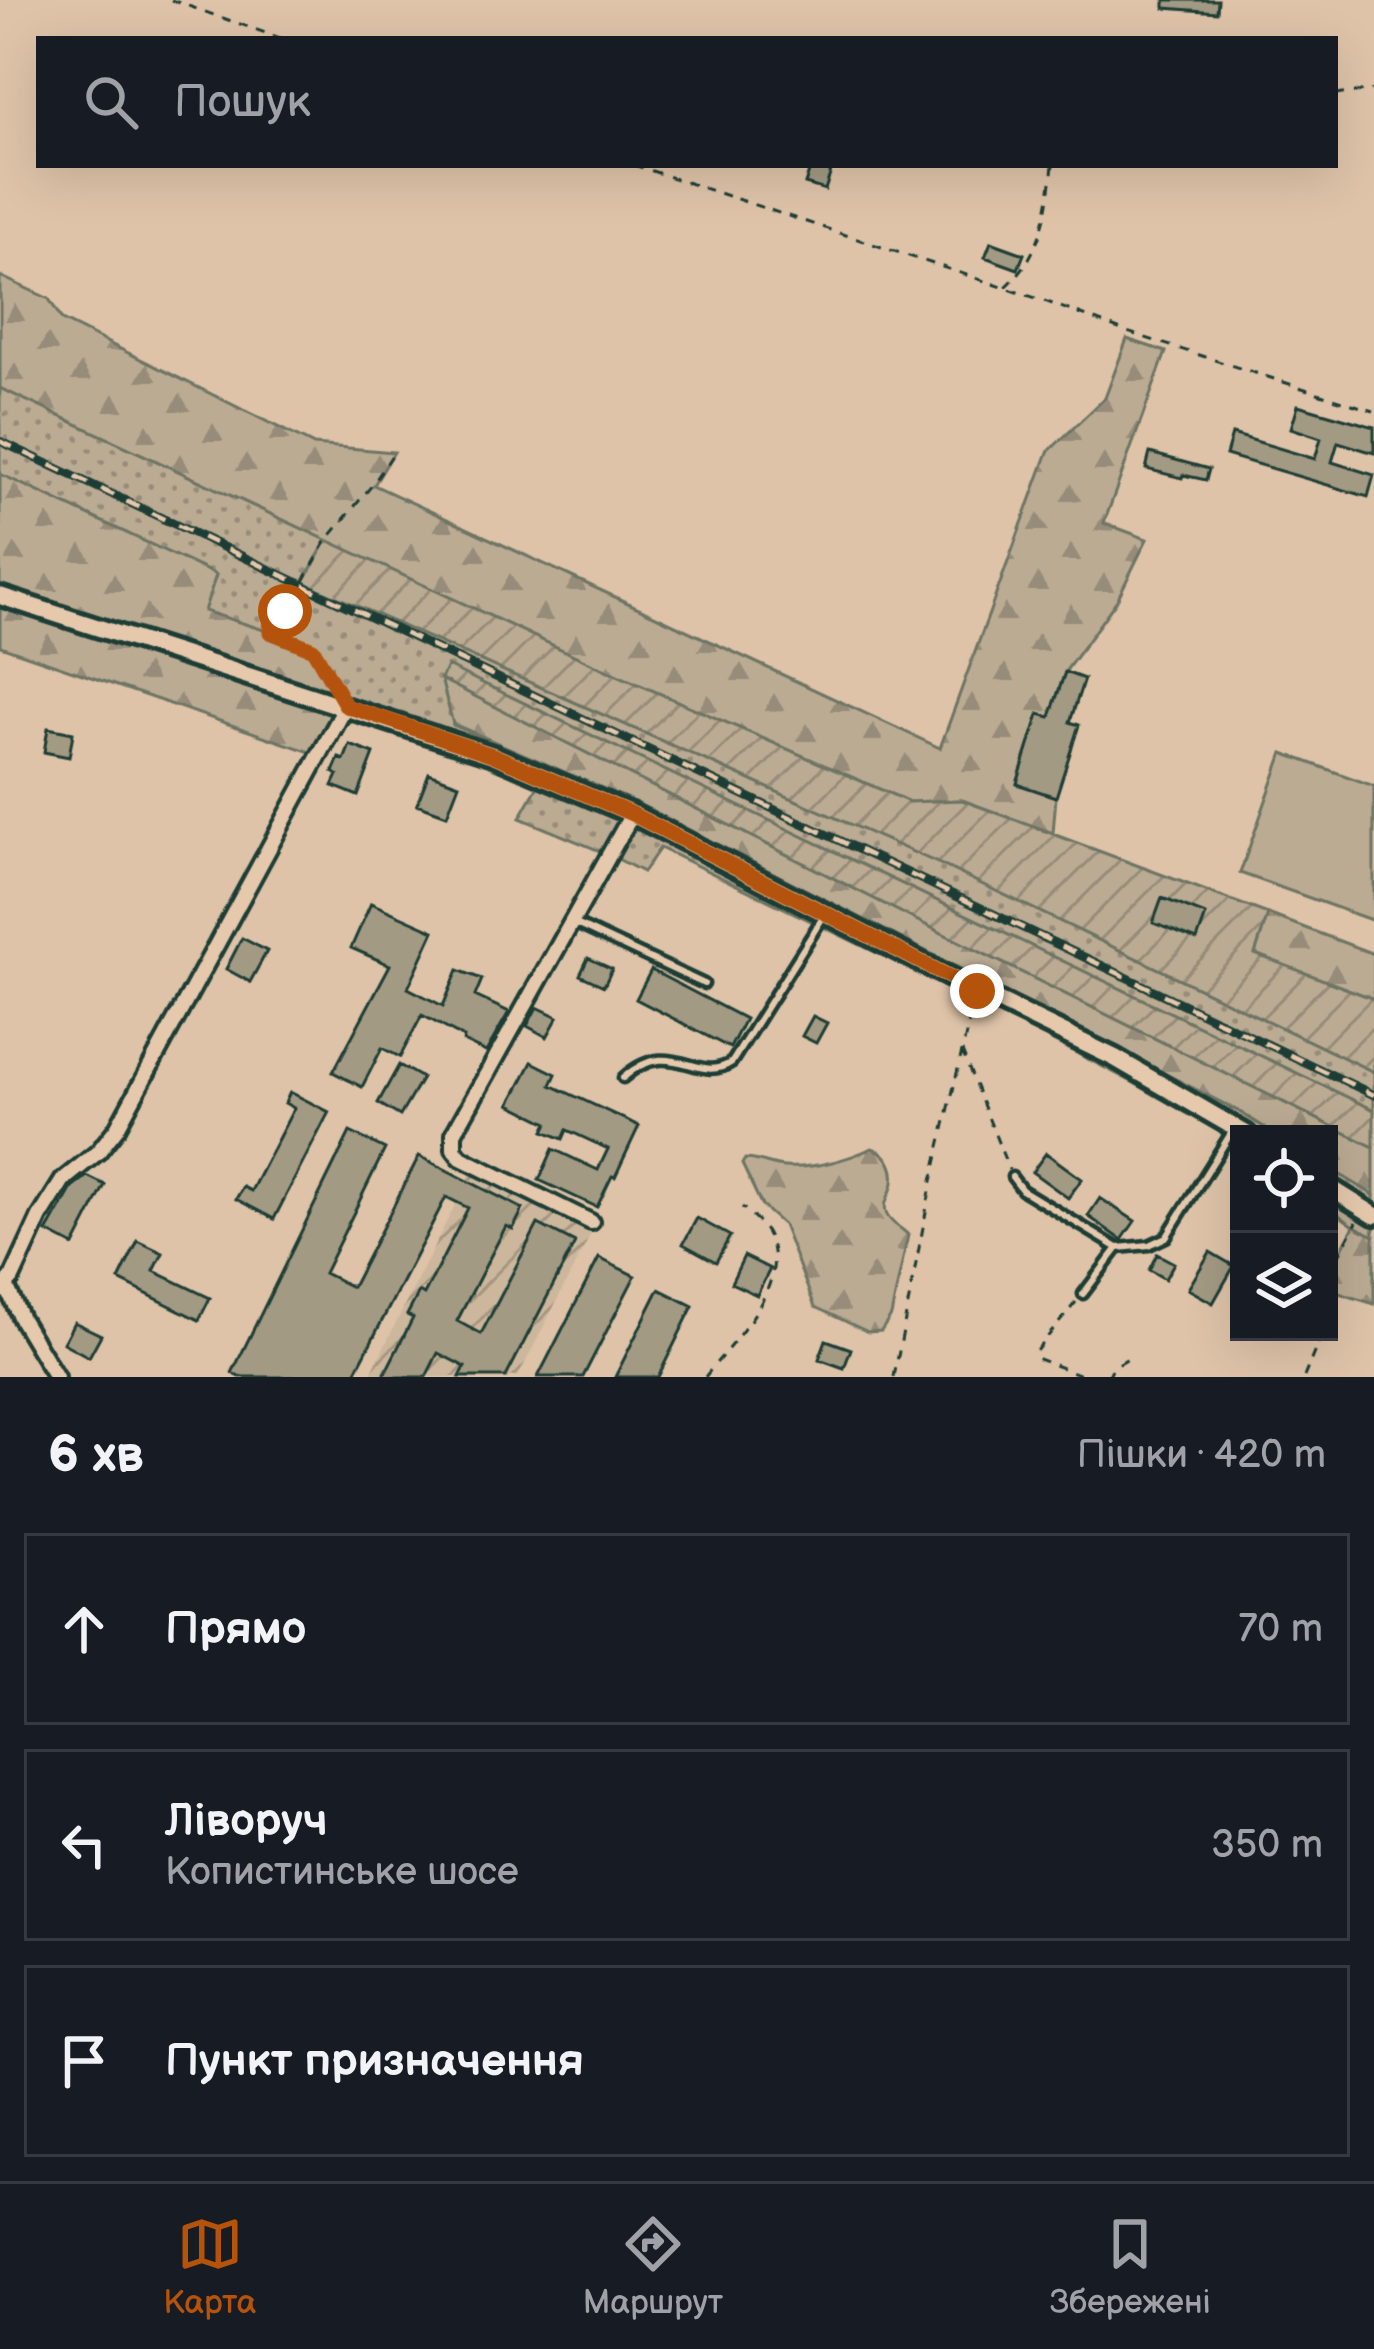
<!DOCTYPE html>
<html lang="uk">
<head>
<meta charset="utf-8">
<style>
  body { margin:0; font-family:"Balsamiq Sans",sans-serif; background:#242831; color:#f1f3f6 }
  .controls { position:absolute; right:36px; bottom:36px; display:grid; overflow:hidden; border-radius:0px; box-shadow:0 12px 48px #0002 }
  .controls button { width:108px; height:108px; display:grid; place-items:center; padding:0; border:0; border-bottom:3px solid #363941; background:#171b24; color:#f1f3f6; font:60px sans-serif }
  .stop { position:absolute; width:36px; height:36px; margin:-27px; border:9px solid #b45309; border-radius:50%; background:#fff }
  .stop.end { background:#b45309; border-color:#fff; box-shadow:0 3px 12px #0008 }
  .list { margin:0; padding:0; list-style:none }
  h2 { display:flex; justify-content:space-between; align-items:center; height:156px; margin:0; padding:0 48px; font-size:51px }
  h2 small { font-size:39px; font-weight:400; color:#9ea1a6 }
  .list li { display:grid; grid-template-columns:78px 1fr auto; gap:36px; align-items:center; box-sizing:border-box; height:192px; margin:0 24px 24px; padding:0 24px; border:3px solid #363941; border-radius:0px }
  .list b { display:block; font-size:45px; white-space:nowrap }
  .list p { margin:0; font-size:39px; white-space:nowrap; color:#9ea1a6 }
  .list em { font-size:39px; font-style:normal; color:#9ea1a6 }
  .icon { flex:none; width:66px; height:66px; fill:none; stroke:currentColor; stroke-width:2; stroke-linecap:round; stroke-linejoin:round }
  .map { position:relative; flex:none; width:1374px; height:1377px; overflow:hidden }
  .search { position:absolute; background:#171b24; box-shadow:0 12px 48px #0002; left:36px; right:36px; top:36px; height:132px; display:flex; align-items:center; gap:30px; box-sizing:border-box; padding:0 42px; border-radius:0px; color:#9ea1a6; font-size:45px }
  .sheet { height:804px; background:#171b24 }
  nav { display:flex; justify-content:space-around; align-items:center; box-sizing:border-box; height:168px; border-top:3px solid #363941; background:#171b24; font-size:33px; color:#9ea1a6 }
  nav a { display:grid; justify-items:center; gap:6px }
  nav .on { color:#b45309 }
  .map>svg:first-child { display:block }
  .industrial { fill:url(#industrial-furrows) }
  .grass { fill:url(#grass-dots); stroke:#6d7464; stroke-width:3 }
  .forest { fill:url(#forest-firs); stroke:#6d7464; stroke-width:3 }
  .park { fill:#bbab93; stroke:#6d7464; stroke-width:3 }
  .garden { fill:url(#garden-furrows); stroke:#6d7464; stroke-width:3 }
  .building { fill:#a39a84; stroke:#1f3d34; stroke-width:3 }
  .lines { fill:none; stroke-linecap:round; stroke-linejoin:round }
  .service-casing { stroke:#1f3d34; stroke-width:15 }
  .minor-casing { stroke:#1f3d34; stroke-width:22 }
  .tertiary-casing { stroke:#1f3d34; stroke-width:26 }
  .path { stroke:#1f3d34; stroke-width:3; stroke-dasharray:9 9; stroke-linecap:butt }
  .service { stroke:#e6c9ad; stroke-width:6 }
  .minor { stroke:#e6c9ad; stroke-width:14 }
  .tertiary { stroke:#e6c9ad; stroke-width:16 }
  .rail-casing { stroke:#1f3d34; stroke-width:9 }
  .rail { stroke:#e6c9ad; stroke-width:4.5; stroke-dasharray:14; stroke-linecap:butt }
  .route { stroke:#b45309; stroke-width:15 }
</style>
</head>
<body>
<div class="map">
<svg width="1374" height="1377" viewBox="0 0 1374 1377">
  <defs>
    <pattern id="industrial-furrows" width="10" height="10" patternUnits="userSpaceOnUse" patternTransform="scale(3)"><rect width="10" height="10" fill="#ccb79d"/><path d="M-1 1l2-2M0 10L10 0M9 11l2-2" fill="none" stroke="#a59681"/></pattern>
    <pattern id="grass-dots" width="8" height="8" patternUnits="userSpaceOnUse" patternTransform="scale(3)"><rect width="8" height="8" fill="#bbab93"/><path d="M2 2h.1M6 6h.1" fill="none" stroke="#978c79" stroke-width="1.8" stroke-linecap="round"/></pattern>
    <pattern id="forest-firs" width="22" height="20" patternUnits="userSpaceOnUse" patternTransform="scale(3)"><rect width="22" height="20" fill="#bbab93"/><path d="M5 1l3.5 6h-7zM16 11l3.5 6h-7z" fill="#978c79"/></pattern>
    <pattern id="garden-furrows" width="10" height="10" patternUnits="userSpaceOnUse" patternTransform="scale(3)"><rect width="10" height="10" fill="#bbab93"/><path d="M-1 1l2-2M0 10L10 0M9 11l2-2" fill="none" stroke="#978c79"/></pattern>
  </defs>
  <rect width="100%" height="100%" fill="#dec3a8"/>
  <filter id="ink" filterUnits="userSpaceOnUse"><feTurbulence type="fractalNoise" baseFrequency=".00833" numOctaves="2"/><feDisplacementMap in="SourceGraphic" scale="24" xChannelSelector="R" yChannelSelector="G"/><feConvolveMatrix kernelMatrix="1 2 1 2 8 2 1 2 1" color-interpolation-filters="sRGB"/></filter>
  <g filter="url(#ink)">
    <!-- industrial -->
    <path class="industrial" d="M473,1169L593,1230L518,1377H369Z"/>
    <!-- grass -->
    <path class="grass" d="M0,388L327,540L304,581L297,579L290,594L302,599L310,585L940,864L1374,1072V1110L447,667L453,725L635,802L1240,1112L1275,1134H1239V1143L1134,1083L974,1000L660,848L643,872L610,855L520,818L543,777L346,706L270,632L203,611L216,575L0,474Z
      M1329,1168L1374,1195V1236L1354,1226L1329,1208Z"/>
    <!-- forest -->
    <path class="forest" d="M0,276L49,299L62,320L314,445L394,452L374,485L940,748L1048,452L1105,398L1127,339L1166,352L1104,523L1147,539L1117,600L1065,672L1050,717L1039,715L1017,783L1056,797L1053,833L962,800L909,802L610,672L0,388Z
      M0,474L216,575L204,611L270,632L313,649L346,706L319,755L0,646Z
      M441,679L920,922L1374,1147V1195L1329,1168V1134H1275L1240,1112L635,802L453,724Z
      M1268,914L1374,954V999L1255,954Z
      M872,1148C888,1152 897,1170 892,1187C889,1198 882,1203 887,1215C891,1224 902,1228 908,1235L891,1316L881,1331L868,1332L815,1307L783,1225L762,1206L742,1164L745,1159C759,1159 770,1166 784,1167C813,1169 846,1160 872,1148Z
      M1354,1226L1374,1236V1304L1329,1290V1273Z"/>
    <!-- park -->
    <path class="park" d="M1283,753L1374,786V921L1240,873Z"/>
    <!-- garden -->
    <path class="garden" d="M327,540L610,672L909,802L962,800L1268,914L1255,954L1374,999V1072L940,864L310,585L304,581Z
      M447,666L1374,1110V1147L920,922L441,679Z"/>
    <!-- building -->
    <path class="building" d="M1165,0H1218L1217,12L1165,8Z
      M811,165H833L825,190L805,184Z
      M991,242L1024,254L1018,269L985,257Z
      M1298,405L1374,427V453L1338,442L1332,462L1374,475L1368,497L1226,455L1232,434L1315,459L1321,438L1291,428Z
      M1150,453L1209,469L1206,480L1183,475L1182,478L1146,469Z
      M1065,672L1084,679L1070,722L1079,725L1056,797L1017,784L1039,714L1050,717Z
      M48,728L73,733L69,757L44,752Z
      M350,745L374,754L358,796L333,786L338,775L333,772L339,758L344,760Z
      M429,773L459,784L447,815L417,804Z
      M1162,898L1206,915L1197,940L1153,923Z
      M371,903L434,931L408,988L443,1006L458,970L482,979L475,996L509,1012L486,1052L463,1041L464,1038L422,1015L400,1057L382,1048L362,1087L333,1072L390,965L351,948Z
      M242,938L267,951L250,982L226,969Z
      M588,958L612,969L604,986L580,975Z
      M651,970L745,1019L730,1048L636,999Z
      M537,1007L558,1017L547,1037L527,1026Z
      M813,1016L827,1023L816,1043L802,1036Z
      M532,1062L556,1074L551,1085L639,1126L615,1177L612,1176L597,1207L539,1180L553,1149L598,1170L608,1149L567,1130L563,1139L544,1131L548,1123L510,1104Z
      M399,1065L422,1078L400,1116L378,1103Z
      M290,1092L329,1112L274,1219L236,1199L243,1187L251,1191L294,1108L285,1103Z
      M350,1132L385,1149L324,1273L352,1287L419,1156L523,1209L513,1229L506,1226L457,1321L481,1334L538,1224L575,1243L506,1377H460L465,1367L438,1353L426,1377H383L413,1318L407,1315L419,1292L424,1295L468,1208L446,1197L353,1377H240L232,1373Z
      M1046,1153L1082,1179L1068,1198L1032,1172Z
      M87,1176L105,1185L74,1246L47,1232L72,1188Z
      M1100,1198L1135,1221L1122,1240L1088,1216Z
      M697,1218L730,1236L716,1262L683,1244Z
      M138,1241L163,1253L154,1271L210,1298L199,1320L119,1280Z
      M1210,1252L1234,1266L1213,1303L1188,1289Z
      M1157,1254L1174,1263L1165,1279L1149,1270Z
      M744,1256L770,1269L757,1295L731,1283Z
      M599,1258L635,1276L583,1377H538Z
      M659,1289L693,1306L658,1377H615Z
      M74,1322L101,1335L89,1357L63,1343Z
      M826,1340L851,1349L844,1368L819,1359Z"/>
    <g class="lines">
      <!-- service casing -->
      <g class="service-casing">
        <path id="service" d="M574,923L704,984
          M623,1078C672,1034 697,1086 732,1062L825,914
          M1012,1177L1022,1190L1118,1248L1149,1245L1166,1237L1233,1130
          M1083,1294L1118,1248"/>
      </g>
      <!-- minor casing -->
      <g class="minor-casing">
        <path id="minor" d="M591,1222L461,1158L454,1149V1133L632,814
          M6,1285L21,1319L56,1377
          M0,1291L12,1278L40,1217L63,1180L98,1152L117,1128L346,706"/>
      </g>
      <!-- tertiary casing -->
      <g class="tertiary-casing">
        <path id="tertiary" d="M0,596L493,755L632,814L977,991L1115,1058L1246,1134
          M1329,1187L1374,1215"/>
      </g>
      <!-- path -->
      <path class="path" d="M171,0L283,39
        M1335,95L1374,90
        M634,165L1042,300L1124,331L1374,411
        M1006,287C1042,254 1048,211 1053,165
        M304,581L327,540L373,484L394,452
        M296,597L285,612L271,618L270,632L313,649L336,689
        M962,1051L1009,1170
        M1329,1273L1357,1222
        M1076,1302L1036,1351V1358L1086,1377
        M705,1377C734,1339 799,1279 763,1227C757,1220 749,1213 742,1207
        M894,1377L932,1181L973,1004
        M1108,1377L1113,1367L1128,1358
        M1304,1377L1318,1343V1332"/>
      <!-- service -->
      <use href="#service" class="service"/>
      <!-- minor -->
      <use href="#minor" class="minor"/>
      <!-- tertiary -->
      <use href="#tertiary" class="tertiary"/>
      <!-- rail casing -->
      <g class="rail-casing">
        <path id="rail" d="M0,441L1374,1095"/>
      </g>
      <!-- rail -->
      <use href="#rail" class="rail"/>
    </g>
  </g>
  <g class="lines" filter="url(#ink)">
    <!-- route -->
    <path class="route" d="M285,611L271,618L270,632L313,649L346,706L493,755L632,814L977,991"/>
  </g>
</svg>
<div class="controls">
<button><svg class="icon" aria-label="locate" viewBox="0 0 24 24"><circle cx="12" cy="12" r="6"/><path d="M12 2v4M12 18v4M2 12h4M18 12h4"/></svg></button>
<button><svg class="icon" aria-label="layers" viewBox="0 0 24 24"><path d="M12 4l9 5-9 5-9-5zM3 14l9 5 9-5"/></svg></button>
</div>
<div class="stop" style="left:285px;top:611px"></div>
<div class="stop end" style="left:977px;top:991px"></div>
<div class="search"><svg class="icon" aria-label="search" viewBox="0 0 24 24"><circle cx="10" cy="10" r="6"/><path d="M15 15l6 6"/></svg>Пошук</div>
</div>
<section class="sheet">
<h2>6 хв<small>Пішки · 420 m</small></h2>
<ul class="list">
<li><svg class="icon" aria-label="ahead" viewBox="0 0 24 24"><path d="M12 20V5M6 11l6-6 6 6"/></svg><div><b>Прямо</b></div><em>70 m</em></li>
<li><svg class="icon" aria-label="left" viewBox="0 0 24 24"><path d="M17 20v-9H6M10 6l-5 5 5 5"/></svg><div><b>Ліворуч</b><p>Копистинське шосе</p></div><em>350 m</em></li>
<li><svg class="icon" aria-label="arrive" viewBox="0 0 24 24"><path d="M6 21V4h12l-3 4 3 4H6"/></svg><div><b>Пункт призначення</b></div></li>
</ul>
</section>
<nav>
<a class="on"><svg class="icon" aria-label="map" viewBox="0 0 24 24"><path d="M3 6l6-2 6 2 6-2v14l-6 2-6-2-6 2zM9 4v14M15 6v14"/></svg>Карта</a>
<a><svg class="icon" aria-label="directions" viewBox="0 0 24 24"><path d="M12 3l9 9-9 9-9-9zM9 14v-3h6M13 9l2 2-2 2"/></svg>Маршрут</a>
<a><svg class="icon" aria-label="saved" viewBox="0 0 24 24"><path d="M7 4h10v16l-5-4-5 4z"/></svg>Збережені</a>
</nav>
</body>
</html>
